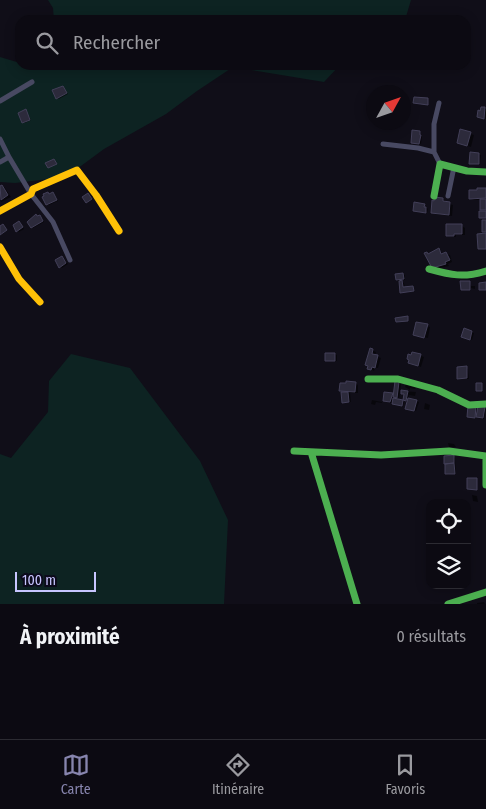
<!DOCTYPE html>
<html lang="fr">
<head>
<meta charset="utf-8">
<style>
  body { margin:0; font-family:"Fira Sans Condensed",sans-serif; background:#15131b; color:#f1f3f6 }
  .controls { position:absolute; right:15px; bottom:15px; display:grid; overflow:hidden; border-radius:10px; box-shadow:0 2px 12px #0003 }
  .controls button { width:45px; height:45px; display:grid; place-items:center; padding:0; border:0; border-bottom:1px solid #2c2b32; background:#0c0a12; color:#f1f3f6; font:25px sans-serif }
  .compass { position:absolute; left:366px; top:85px; width:45px; height:45px; border-radius:50%; background:#0c0a12; box-shadow:0 2px 12px #0003; rotate:50deg }
  .scale { position:absolute; left:15px; bottom:12px; width:81px; box-sizing:border-box; padding-left:5px; border:2px solid #c7c5ff; border-top:0; font-size:14px; line-height:18px; white-space:nowrap; color:#c7c5ff; -webkit-text-stroke:4px #0c0a1c; paint-order:stroke }
  .list { margin:0; padding:0; list-style:none }
  h2 { display:flex; justify-content:space-between; align-items:center; height:65px; margin:0; padding:0 20px; font-size:21px }
  h2 small { font-size:16px; font-weight:400; color:#9a9a9f }
  .icon { flex:none; width:28px; height:28px; fill:none; stroke:currentColor; stroke-width:2; stroke-linecap:round; stroke-linejoin:round }
  .map { position:relative; flex:none; width:486px; height:604px; overflow:hidden }
  .search { position:absolute; background:#0c0a12; box-shadow:0 2px 12px #0003; left:15px; right:15px; top:15px; height:55px; display:flex; align-items:center; gap:12px; box-sizing:border-box; padding:0 18px; border-radius:15px; color:#9a9a9f; font-size:19px }
  .sheet { height:135px; background:#0c0a12 }
  nav { display:flex; justify-content:space-around; align-items:center; box-sizing:border-box; height:70px; border-top:1px solid #2c2b32; background:#0c0a12; font-size:14px; color:#9a9a9f }
  nav a { display:grid; justify-items:center; gap:2px }
  nav .on { color:#8785ae }
  .map>svg:first-child { display:block }
  .green { fill:#0d2322 }
  .shadow { fill:#0007 }
  .building { fill:#2c2a3b; stroke:#423f58 }
  .lines { fill:none; stroke-linecap:round; stroke-linejoin:round }
  .street { stroke:#484962; stroke-width:5 }
  .fast { stroke:#4caf50; stroke-width:7 }
  .slow { stroke:#ffc107; stroke-width:7 }
</style>
</head>
<body>
<div class="map">
<svg width="486" height="604" viewBox="0 0 486 604">
  <rect width="100%" height="100%" fill="#100e18"/>
  <!-- green -->
  <path class="green" d="M48,0H411L405,20H54L53,8Z
    M0,57L20,63V65L31,67L35,65H340L324,82L233,67L197,91L166,114L104,149L66,177L15,183L0,182Z
    M71,354L130,368L200,461L228,520L224,604H0V454L11,458L48,412L49,381Z"/>
  <!-- shadow -->
  <path class="shadow" d="M63,88L68,94L59,99L57,98Z
    M485,109H486V119L480,118Z
    M26,111L31,120L25,123L23,122Z
    M461,131L474,135L471,147L458,143Z
    M420,132L422,137L421,144L412,142Z
    M471,153L481,155L480,164H472Z
    M2,186L5,188L11,197L1,202L0,187Z
    M486,189V210H485L486,212L481,209V200H474L470,198Z
    M53,193L58,201L49,205L47,204L50,195Z
    M435,198L443,199L446,201V203L453,205L452,216L435,214L432,213Z
    M424,205L428,209L427,213L414,211Z
    M40,216L44,222L33,228L32,227Z
    M19,223L24,229L19,232L17,231Z
    M462,226L465,228V235H456V237L447,236Z
    M439,249L443,255L446,254L450,255L452,262L448,264L449,266L435,269L427,253L429,254Z
    M62,257L68,264L62,268L60,267Z
    M403,274L405,275V280H400L404,283L405,288L413,287L415,291L402,292L400,281L397,280Z
    M469,282L471,286H475V289L471,288V290L462,289Z
    M427,326L430,327L428,338L417,336Z
    M465,330L474,333L472,340L465,338Z
    M371,350L376,352L375,356L381,358L378,368H375L374,371L369,368Z
    M413,353L424,357L421,367L413,364Z
    M335,354L337,355V361L326,360Z
    M466,368L468,369L469,379L458,378Z
    M355,383L358,385V393H350L351,402H343L345,393L341,391Z
    M399,383L401,384L399,398L392,396V399L402,401L404,402L403,406L385,401L386,394L395,395Z
    M406,383L416,388L415,389L410,388V390L405,387Z
    M402,391L416,392L415,396L409,395L408,399L419,402L416,411L409,409V401H406Z
    M372,400L382,402V403L376,402L375,405L371,404Z
    M425,403L430,405L429,410L424,409Z
    M476,407L486,409L484,419L470,417Z
    M448,443L454,444L456,447H449Z
    M453,456L455,458L456,474L448,475L446,474L445,457Z
    M472,495L477,496L478,502L473,501Z
    M484,602L485,604H477V603Z"/>
  <!-- building -->
  <path class="building" d="M63,86L67,93L56,99L52,90Z
    M414,97L428,98V105L413,103Z
    M481,107H485L484,119L477,117L478,110L480,111Z
    M26,109L30,120L22,123L18,113Z
    M460,129L471,132L467,146L457,143Z
    M412,130L420,131V135H421L419,144L411,143Z
    M470,152L479,153V164H469Z
    M54,159L57,164L48,168L45,163Z
    M2,185L8,195L1,200L0,186Z
    M477,188H486V198L469,199V190H477Z
    M48,192L49,194L53,192L57,200L46,205L42,197L44,196L43,194Z
    M88,193L92,199L86,203L82,197Z
    M434,197L443,198V201L450,202L449,215L431,213L432,200L434,201Z
    M480,199H486V210H480Z
    M414,202L425,204L424,207H426V213L413,211Z
    M479,211H486V218H479Z
    M36,214L37,216L40,215L43,221L31,228L27,222Z
    M482,220H486V232H482Z
    M19,221L23,227L16,232L13,225Z
    M3,224L7,230L0,235V226Z
    M446,224H462V234H454V236H446Z
    M486,233V249H478L477,234Z
    M439,248L441,254L446,252L450,260L445,262L446,264L432,268L424,253L427,252L428,254Z
    M62,256L66,263L59,268L55,260Z
    M403,273L404,279L396,280L395,274Z
    M402,280L403,287L413,286L414,291L400,293L399,281Z
    M460,281H470V290H461Z
    M486,282V290H479V283Z
    M408,316V321L396,322L395,318Z
    M416,322L428,324L424,338L413,335Z
    M464,328L472,331L470,340L461,337Z
    M370,348L373,349L372,354L378,355L375,368L372,367L371,370L367,369L368,366L365,365Z
    M412,352L421,354L418,366L408,363L409,360L407,359L408,354L411,355Z
    M325,353H335V361H325Z
    M467,366V378L457,379V367Z
    M346,381L356,382L355,392L339,391L340,383H346Z
    M395,381L399,382L397,398L393,397Z
    M476,383H482V391H476Z
    M401,390L408,391L406,401L403,400L404,394H401Z
    M341,392H348L349,402L342,403Z
    M384,392L393,393L390,402L383,401Z
    M393,398L403,400L402,406L392,404Z
    M408,398L417,400L414,411L405,409Z
    M468,405L476,406L475,418L467,417Z
    M478,406L485,407L483,418L476,417Z
    M454,455V463L444,464V456Z
    M454,463L455,474H445V464Z
    M467,478H477V490L467,489Z"/>
  <g class="lines">
    <!-- street -->
    <path class="street" d="M0,101L32,82
      M439,103L434,124V152L440,164
      M0,139L9,157L31,194L53,222L70,260
      M383,144L418,148L434,152
      M0,162L9,157
      M448,196L454,167"/>
    <!-- fast -->
    <path class="fast" d="M434,196L440,164L467,171L486,172
      M429,269C451,275 463,278 486,271
      M368,379H398L438,390L469,405L486,404
      M294,451L381,455L449,451L486,456
      M311,452L357,604
      M486,458V485
      M448,604L486,592"/>
    <!-- slow -->
    <path class="slow" d="M0,211L31,194L33,189L77,170L96,195L119,231
      M0,247L19,279L40,302"/>
  </g>
</svg>
<div class="controls">
<button><svg class="icon" aria-label="locate" viewBox="0 0 24 24"><circle cx="12" cy="12" r="6"/><path d="M12 2v4M12 18v4M2 12h4M18 12h4"/></svg></button>
<button><svg class="icon" aria-label="layers" viewBox="0 0 24 24"><path d="M12 4l9 5-9 5-9-5zM3 14l9 5 9-5"/></svg></button>
</div>
<svg class="compass" viewBox="-18 -18 36 36"><path d="M0-13l5 13h-10z" fill="#e53935"/><path d="M0 13l5-13h-10z" fill="#9a9a9f"/></svg>
<div class="scale">100 m</div>
<div class="search"><svg class="icon" aria-label="search" viewBox="0 0 24 24"><circle cx="10" cy="10" r="6"/><path d="M15 15l6 6"/></svg>Rechercher</div>
</div>
<section class="sheet">
<h2>À proximité<small>0 résultats</small></h2>
<ul class="list">
</ul>
</section>
<nav>
<a class="on"><svg class="icon" aria-label="map" viewBox="0 0 24 24"><path d="M3 6l6-2 6 2 6-2v14l-6 2-6-2-6 2zM9 4v14M15 6v14"/></svg>Carte</a>
<a><svg class="icon" aria-label="directions" viewBox="0 0 24 24"><path d="M12 3l9 9-9 9-9-9zM9 14v-3h6M13 9l2 2-2 2"/></svg>Itinéraire</a>
<a><svg class="icon" aria-label="saved" viewBox="0 0 24 24"><path d="M7 4h10v16l-5-4-5 4z"/></svg>Favoris</a>
</nav>
</body>
</html>
